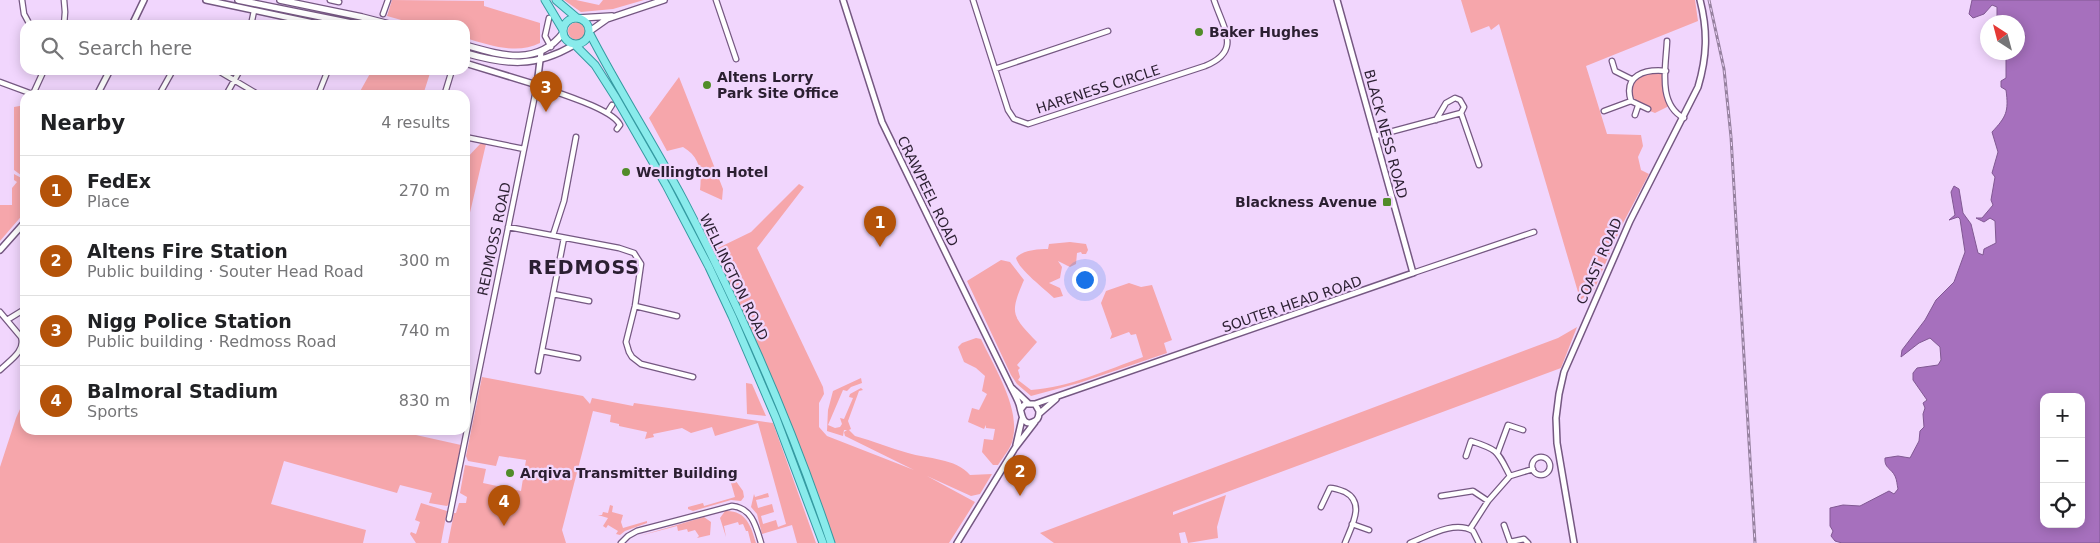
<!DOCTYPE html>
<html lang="en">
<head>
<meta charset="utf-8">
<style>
  body { margin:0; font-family:"DejaVu Sans",sans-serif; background:#f2f2f2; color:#202124 }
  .controls { position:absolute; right:15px; bottom:15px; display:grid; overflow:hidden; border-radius:10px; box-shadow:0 2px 12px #0003 }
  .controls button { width:45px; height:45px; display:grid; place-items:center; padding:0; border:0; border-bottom:1px solid #e0e0e0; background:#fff; color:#202124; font:25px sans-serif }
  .compass { position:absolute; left:1980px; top:15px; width:45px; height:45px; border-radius:50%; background:#fff; box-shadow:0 2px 12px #0003; rotate:324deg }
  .you { position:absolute; left:1084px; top:279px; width:18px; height:18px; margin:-12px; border:4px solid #fff; border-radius:50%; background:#1a73e8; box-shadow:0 0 0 8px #1a73e833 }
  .badge { display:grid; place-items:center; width:32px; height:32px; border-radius:50%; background:#b45309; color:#fff; font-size:16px; font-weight:700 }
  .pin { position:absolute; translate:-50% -41px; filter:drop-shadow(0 1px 2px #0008) }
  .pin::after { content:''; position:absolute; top:26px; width:18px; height:15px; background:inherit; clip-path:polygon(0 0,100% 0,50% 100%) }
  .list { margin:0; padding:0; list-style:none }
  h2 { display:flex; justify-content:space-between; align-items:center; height:65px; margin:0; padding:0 20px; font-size:21px }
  h2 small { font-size:16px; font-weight:400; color:#757577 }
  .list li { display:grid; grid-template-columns:32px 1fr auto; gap:15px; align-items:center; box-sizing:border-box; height:70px; padding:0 20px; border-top:1px solid #e0e0e0 }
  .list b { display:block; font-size:19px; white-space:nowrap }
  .list p { margin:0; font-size:16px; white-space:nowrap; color:#757577 }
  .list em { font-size:16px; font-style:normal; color:#757577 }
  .icon { flex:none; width:28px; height:28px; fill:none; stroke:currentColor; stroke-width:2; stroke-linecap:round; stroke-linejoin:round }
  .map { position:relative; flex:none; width:2100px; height:543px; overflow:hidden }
  .search { position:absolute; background:#fff; box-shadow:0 2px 12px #0003; left:20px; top:20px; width:450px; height:55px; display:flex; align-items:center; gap:12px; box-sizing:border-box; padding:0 18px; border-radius:15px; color:#757577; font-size:19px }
  .panel { position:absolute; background:#fff; box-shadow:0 2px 12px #0003; left:20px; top:90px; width:450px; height:345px; border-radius:15px }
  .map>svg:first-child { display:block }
  .green { fill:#f6a6ab }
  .water { fill:#a670bd; stroke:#815893; fill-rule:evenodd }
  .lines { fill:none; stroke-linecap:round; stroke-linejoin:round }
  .minor-casing { stroke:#755882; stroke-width:7 }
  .tertiary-casing { stroke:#755882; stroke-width:8 }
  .secondary-casing { stroke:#755882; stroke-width:8 }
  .primary-casing { stroke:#359aa1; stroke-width:9 }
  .minor { stroke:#fff; stroke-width:4.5 }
  .tertiary { stroke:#fff; stroke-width:5 }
  .secondary { stroke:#fff; stroke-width:5.5 }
  .primary { stroke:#89ebeb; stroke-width:7 }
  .rail-casing { stroke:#96819f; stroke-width:3 }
  .rail { stroke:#f1d6fd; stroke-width:1; stroke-dasharray:4; stroke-linecap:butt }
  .poi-dot { fill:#518c29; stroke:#f1d6fd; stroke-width:2 }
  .labels { text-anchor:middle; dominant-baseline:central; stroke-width:4.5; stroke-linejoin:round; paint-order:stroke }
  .poi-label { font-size:14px; font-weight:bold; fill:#2b1f31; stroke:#f1d6fd; text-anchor:start }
  .street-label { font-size:14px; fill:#2b1f31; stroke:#f1d6fd }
  .district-label { font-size:19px; font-weight:bold; letter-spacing:1px; fill:#2b1f31; stroke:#f1d6fd }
</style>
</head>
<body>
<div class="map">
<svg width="2100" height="543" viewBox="0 0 2100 543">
  <rect width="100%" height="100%" fill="#f1d6fd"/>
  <!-- green -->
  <path class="green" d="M392,0L484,1V6L540,23V43C517,55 489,45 465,38V25H419L387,16Z
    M564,0H576L599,5L603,0H644L613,9L581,12Z
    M1461,0H1695L1698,21L1586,66L1607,134L1641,135L1643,146L1638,157L1641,170L1649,174L1622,225L1594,290L1579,301L1578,292L1499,24L1491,30L1489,26L1471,33Z
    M568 31a9 9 0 1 1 18 0a9 9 0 1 1-18 0Z
    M372,70H431L423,95H358Z
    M1666,71L1669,106L1655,113L1635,105L1629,97C1635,69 1640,74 1666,71Z
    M679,77L723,189L722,200L700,190C702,172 700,157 683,147L667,151L649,118Z
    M25,105V178L14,170V107Z
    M481,143L486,144L465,234V160Z
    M14,174L25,180V212L0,241V205H12V188L17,182L14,180Z
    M799,184L804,187L757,248L823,387L824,394L819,403V427L827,436L914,470L845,436L844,432L847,430H844L843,436L827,431L828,410L833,391L861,378L862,383L851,387L847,391L843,390L828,425L835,428L840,427L842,424L840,418L844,419L853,398L849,397L850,394L861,388L863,390L859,391L848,421L851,429L849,430L855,436C873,441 890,448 908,453C927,459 956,458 970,475L992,474L980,494L971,496L927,476L975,502L949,543H831L805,469L722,276L716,249L751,232Z
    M1070,242L1086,244L1088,250L1086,254H1082L1081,252L1077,253L1076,264L1070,267L1058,261L1062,267L1060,278L1049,283L1060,288L1063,296L1054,298C1045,289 1019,270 1016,258C1022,250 1039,249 1048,249L1049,244Z
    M1001,260L1010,262L1024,280C1009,315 1012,315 1037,342L1017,365L1020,368L1018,370L1020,377L1018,380L1031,390C1070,387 1107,370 1143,357L1136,334L1131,335L1129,332L1110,339L1112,334L1101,303L1106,291L1129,283L1141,287L1152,285L1172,340L1164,343L1167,353L1079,383L1031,396L1017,384L1011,375L967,281Z
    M1577,327L1561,368L1173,512V515L1226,495L1217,527L1218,538L1188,543L1185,532L1179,533L1181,543H1054L1040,533L1558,338Z
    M976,338L981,339C994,367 1020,407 1013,438C1012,447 1003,457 998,465H993L982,452L984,439L993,440L995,429L986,428V425L984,429L968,422L972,408L979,410L987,394L982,391L985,376L976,368L964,362L958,347L962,343Z
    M482,377L583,396L590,404L592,398L633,406L634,403L773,423L816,543H797L792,525L762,534L757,514L751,507L754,494L755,497L768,493L769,497L756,500L758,508L772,504L774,512L761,516L763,524L776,520L778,527L786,524L758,423L715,436L712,427L691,433L682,428L653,434L654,437L645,439L647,432L619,426V424L610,422L611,415L593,411L562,530L566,543H448L454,513H456L459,503H466L467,497L460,493L465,465L486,469L483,483L521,491L526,460L499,456L496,466L468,461L466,456Z
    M746,383L752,384L766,416L747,414Z
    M25,398V430H406L407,433L461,445L450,503L447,506L429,503L432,493L400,485L397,493L284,461L271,504L366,530L363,543H0V467L16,418Z
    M729,476L733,477L743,491L744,497L741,501L731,500L693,511L688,509V507L703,503L704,506L735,497Z
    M421,503L447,511L441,543H416L410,534L411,532L416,534L420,522L415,520Z
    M610,505L613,506L612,512L623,515L621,522L623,528L647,521V523L625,531L620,535L616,534L618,531L608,525L606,528L603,526L608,518L598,515H602L603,512L608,513Z
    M725,511C746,510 751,526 756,543H751L748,531H746L743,524L739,525L738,522L724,526L726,537L720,518Z
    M704,517L711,522L710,535L697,538L699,536L695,530L688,532L687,529L678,531L677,526L639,536L629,543L639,536Z"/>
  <!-- water -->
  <path class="water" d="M1972,0H2100V543H1842L1835,541L1831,536L1833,531L1830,526V508L1843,505L1860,506L1889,491L1894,494L1898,489C1897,485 1897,480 1895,476C1891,468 1884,468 1885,458L1898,456L1910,458L1919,441L1920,431L1924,427L1923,414L1925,408L1923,403L1927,400L1913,380V373L1917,368L1938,365L1941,360L1940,347L1930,338L1919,343L1901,357L1902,350L1925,320L1936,300L1954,282L1965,252L1960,219L1958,217L1949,220L1955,215L1951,192L1954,186L1959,189L1963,213L1971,224L1978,253L1983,255L1984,249L1996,243L1995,221L1990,218L1984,222L1976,218H1982L1993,205L1991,200L1995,177L1992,173L1998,152L1992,132C2006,117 2009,112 2006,90L2001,87V81L2006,78V58L2000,55L2002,53L2018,52V41H2024L2025,35L2018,33V22H2005L1997,19V7L1992,5L1984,14L1973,18L1969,14ZM2044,397H2081V524H2044Z"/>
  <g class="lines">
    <!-- minor casing -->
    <g class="minor-casing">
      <path id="minor" d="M22,0L24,14L30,25
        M64,0L65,12L64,25
        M330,0L339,2
        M716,0L736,59
        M973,0L1008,110L1014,119L1028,124L1205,66C1242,51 1224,30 1214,0
        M383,14L388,0
        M549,18L545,36L551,47
        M251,25L254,11
        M1667,41C1666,66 1657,104 1684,118
        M1612,61L1615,71L1633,80
        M995,69L1108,31
        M217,70L259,95
        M367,71V70
        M0,82L35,95
        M33,94L44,70
        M159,95L173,70
        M226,95L240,70
        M318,95L328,70
        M450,95L445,93L452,70
        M1648,109L1631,101C1623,75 1645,69 1666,71
        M1604,111L1631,101
        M607,113L612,105
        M1635,115L1638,106
        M1436,120L1446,103L1455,98L1460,100L1464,107L1461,113L1479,165
        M1375,136L1461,113
        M465,137L524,149
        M508,227L619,248L634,253L641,264L635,306L626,342L629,352L632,357L641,364L693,377
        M553,235L564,201L576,137
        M1413,273L1534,232
        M553,294L589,301
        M635,306L677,316
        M0,312L21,337C26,351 9,361 0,370
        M7,320L25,309
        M542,351L578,358
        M538,371L564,238
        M1498,452L1508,425L1523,430
        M1466,456L1471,441C1499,450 1497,451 1510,476
        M1532 466a9 9 0 1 1 18 0a9 9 0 1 1-18 0Z
        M1441,496L1473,491L1488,501
        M1321,507L1330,488C1335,488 1340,490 1345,492C1366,503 1351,527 1345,543
        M449,519L537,85C556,93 612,108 620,125L617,129
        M1352,524L1369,530
        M1504,525L1510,542L1524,539L1528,543
        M1470,529L1488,501L1510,476L1533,469
        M621,543L628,536L637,531L732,506C752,508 756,526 761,543
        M1410,543C1428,536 1454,520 1473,531L1479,543"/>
    </g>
    <!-- tertiary casing -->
    <g class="tertiary-casing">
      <path id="tertiary" d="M206,0L323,25
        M843,0L882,122L1010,385C1013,392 1019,401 1020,408C1022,415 1023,428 1035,421C1039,419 1039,415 1039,411L1035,404H1025L1021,409
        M132,25L144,0
        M465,63L537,85L541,52
        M97,95L110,70
        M0,250L25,222
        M1012,388L1028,403
        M1035,404L1413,273L1337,0
        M1040,413L1056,399
        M1016,445L1022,419
        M957,543L1015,448L1035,422
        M1574,543L1557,443L1556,418L1559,394L1564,372L1630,221L1698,87C1707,57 1708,31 1700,0"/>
    </g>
    <!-- secondary casing -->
    <g class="secondary-casing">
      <path id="secondary" d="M238,0L361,25
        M280,0L362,17L393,25
        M579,18L612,16
        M590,31L607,19L664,0
        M465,45C500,55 537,67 563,33
        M465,53C507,65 535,68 574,45"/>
    </g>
    <!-- primary casing -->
    <g class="primary-casing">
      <path id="primary" d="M545,0L563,30
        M556,0L577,18
        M563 31a13 13 0 1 1 26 0a13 13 0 1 1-26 0Z
        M590,34C619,90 653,143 683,199C741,310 791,424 831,543
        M575,45L595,65L616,98L666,185L709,267L732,316L776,418L823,543"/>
    </g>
    <!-- minor -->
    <use href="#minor" class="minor"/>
    <!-- tertiary -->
    <use href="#tertiary" class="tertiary"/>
    <!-- secondary -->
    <use href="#secondary" class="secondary"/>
    <!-- primary -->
    <use href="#primary" class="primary"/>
    <!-- rail casing -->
    <g class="rail-casing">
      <path id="rail" d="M1709,0L1724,69L1731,137L1755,543"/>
    </g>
    <!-- rail -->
    <use href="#rail" class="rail"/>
  </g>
  <!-- markers -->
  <g class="poi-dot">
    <circle cx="1199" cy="32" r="5"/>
    <circle cx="707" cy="85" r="5"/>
    <circle cx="626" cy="172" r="5"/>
    <rect x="1382" y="197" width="10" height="10" rx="2.5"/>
    <circle cx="510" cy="473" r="5"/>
  </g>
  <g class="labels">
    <!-- poi labels -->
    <g class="poi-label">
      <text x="1209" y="32">Baker Hughes</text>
      <text x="717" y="77">Altens Lorry<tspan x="717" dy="16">Park Site Office</tspan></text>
      <text x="636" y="172">Wellington Hotel</text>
      <text x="1377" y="202" text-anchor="end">Blackness Avenue</text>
      <text x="520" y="473">Arqiva Transmitter Building</text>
    </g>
    <!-- street labels -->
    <g class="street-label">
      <text transform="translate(1098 89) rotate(-18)">HARENESS CIRCLE</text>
      <text transform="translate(1386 134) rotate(75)">BLACK NESS ROAD</text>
      <text transform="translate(928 191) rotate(64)">CRAWPEEL ROAD</text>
      <text transform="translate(494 239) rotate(-78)">REDMOSS ROAD</text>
      <text transform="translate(1599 261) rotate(-66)">COAST ROAD</text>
      <text transform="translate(734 277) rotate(64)">WELLINGTON ROAD</text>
      <text transform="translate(1292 304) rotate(-19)">SOUTER HEAD ROAD</text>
    </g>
    <!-- district labels -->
    <g class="district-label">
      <text x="584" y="267">REDMOSS</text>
    </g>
  </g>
</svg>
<div class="controls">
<button>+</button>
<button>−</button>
<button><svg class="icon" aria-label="locate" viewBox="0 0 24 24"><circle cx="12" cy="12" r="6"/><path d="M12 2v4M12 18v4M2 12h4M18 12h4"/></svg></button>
</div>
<svg class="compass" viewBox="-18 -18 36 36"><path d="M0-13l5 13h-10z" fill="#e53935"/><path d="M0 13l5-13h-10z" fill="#757577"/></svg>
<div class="you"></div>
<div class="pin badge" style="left:880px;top:247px">1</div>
<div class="pin badge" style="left:1020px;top:496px">2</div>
<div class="pin badge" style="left:546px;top:112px">3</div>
<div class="pin badge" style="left:504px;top:526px">4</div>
<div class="search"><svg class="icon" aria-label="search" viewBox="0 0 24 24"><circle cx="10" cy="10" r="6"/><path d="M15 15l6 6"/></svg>Search here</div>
<section class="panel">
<h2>Nearby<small>4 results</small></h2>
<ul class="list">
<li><span class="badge">1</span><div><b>FedEx</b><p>Place</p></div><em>270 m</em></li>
<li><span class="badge">2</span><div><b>Altens Fire Station</b><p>Public building · Souter Head Road</p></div><em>300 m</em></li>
<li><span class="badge">3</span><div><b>Nigg Police Station</b><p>Public building · Redmoss Road</p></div><em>740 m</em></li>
<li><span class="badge">4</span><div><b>Balmoral Stadium</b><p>Sports</p></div><em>830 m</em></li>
</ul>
</section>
</div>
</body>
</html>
